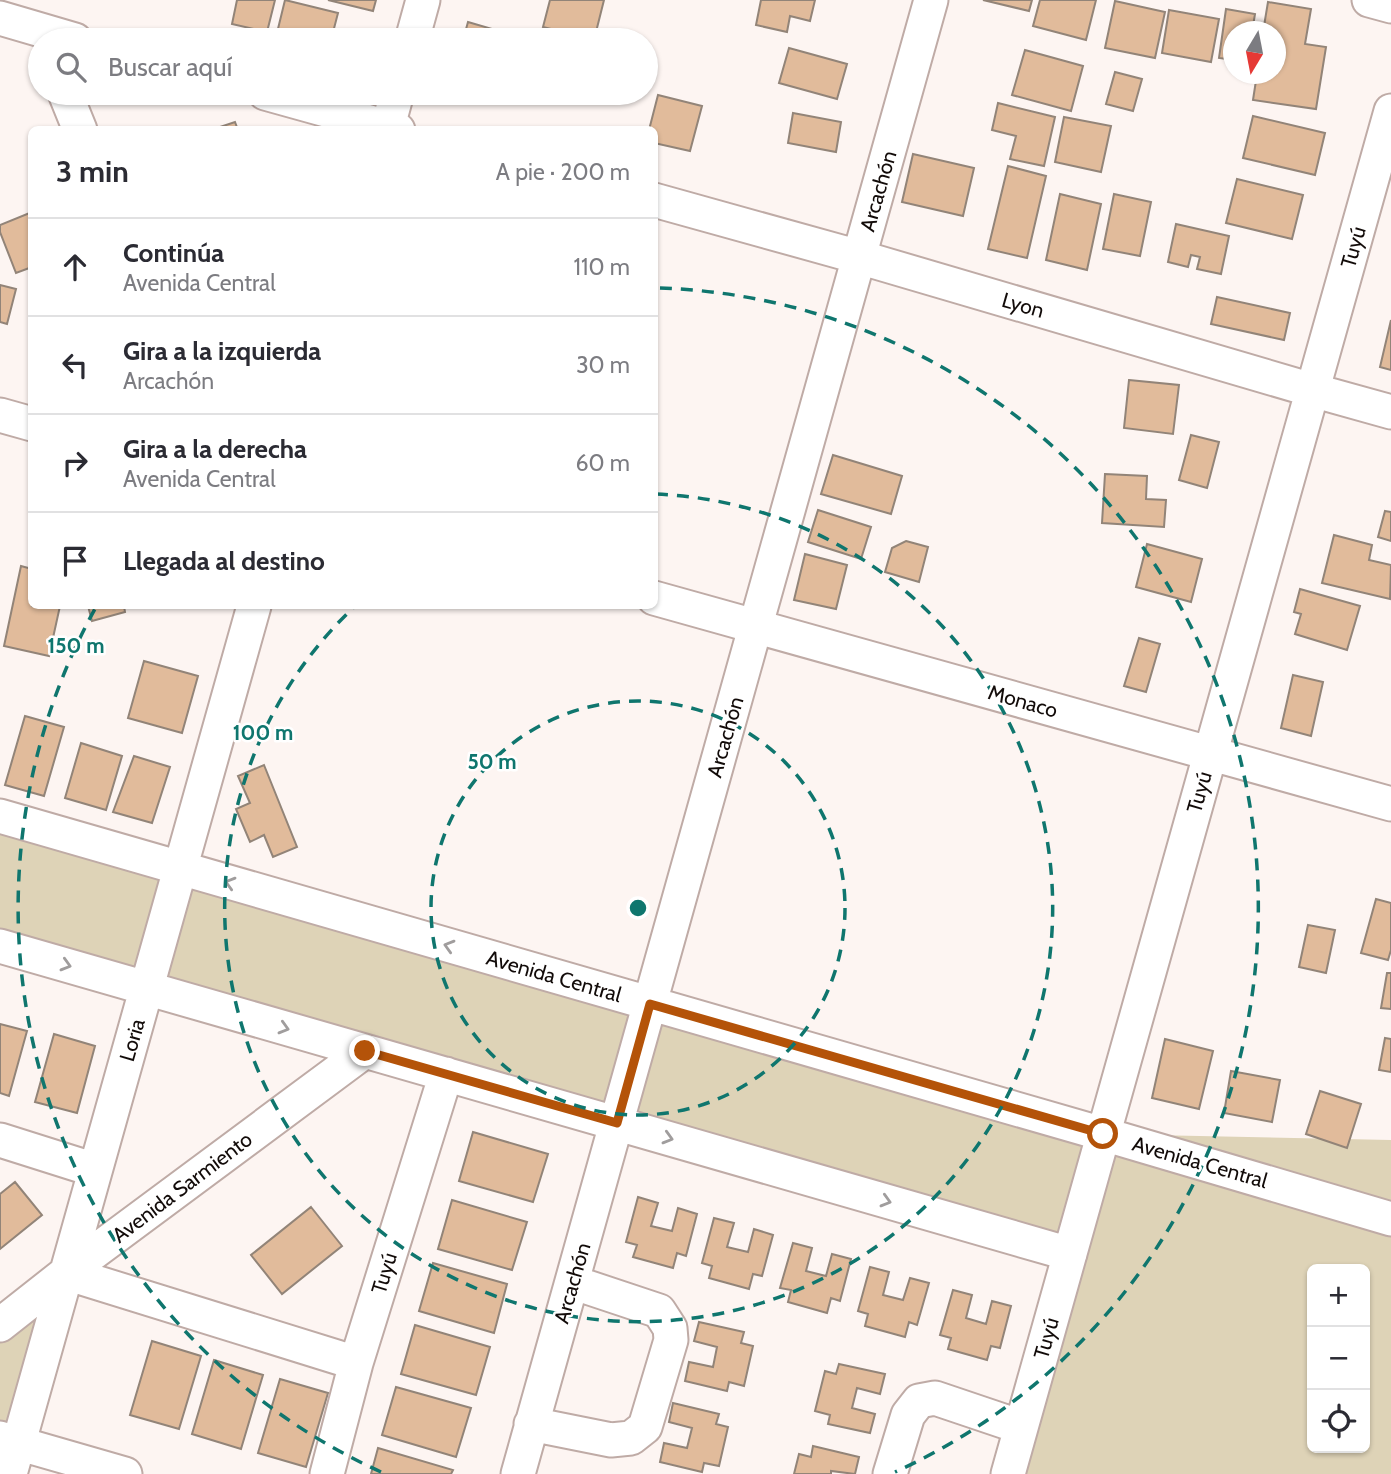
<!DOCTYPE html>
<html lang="es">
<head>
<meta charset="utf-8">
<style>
  body { margin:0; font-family:Cabin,sans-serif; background:#f7f7f7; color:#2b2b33 }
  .controls { position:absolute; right:21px; bottom:21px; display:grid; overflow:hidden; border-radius:10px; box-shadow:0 2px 5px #0004 }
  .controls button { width:63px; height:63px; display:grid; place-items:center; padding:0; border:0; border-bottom:2px solid #e1e1e2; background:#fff; color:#2b2b33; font:35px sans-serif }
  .compass { position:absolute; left:1223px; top:21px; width:63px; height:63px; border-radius:50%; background:#fff; box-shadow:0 2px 5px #0004; rotate:190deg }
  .stop { position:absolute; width:21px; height:21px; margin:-16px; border:5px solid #b45309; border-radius:50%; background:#fff }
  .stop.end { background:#b45309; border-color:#fff; box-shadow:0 2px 7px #0008 }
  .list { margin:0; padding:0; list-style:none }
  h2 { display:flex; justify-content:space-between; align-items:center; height:91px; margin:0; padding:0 28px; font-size:30px }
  h2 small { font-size:23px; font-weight:400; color:#7c7c81 }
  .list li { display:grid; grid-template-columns:46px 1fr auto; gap:21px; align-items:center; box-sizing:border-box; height:98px; padding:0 28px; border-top:2px solid #e1e1e2 }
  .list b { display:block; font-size:26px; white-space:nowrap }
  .list p { margin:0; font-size:23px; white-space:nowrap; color:#7c7c81 }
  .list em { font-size:23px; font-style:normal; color:#7c7c81 }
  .icon { flex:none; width:38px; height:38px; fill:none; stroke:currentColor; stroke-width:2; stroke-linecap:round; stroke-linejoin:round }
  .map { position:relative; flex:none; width:1391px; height:1474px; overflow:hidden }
  .search { position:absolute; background:#fff; box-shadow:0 2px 5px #0004; left:28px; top:28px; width:630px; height:77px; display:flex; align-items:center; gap:18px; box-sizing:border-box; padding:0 24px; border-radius:38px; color:#7c7c81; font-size:26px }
  .panel { position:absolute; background:#fff; box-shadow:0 2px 5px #0004; left:28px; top:126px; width:630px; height:483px; border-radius:10px }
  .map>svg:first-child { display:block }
  .green { fill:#ded3b7; fill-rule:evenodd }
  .building { fill:#e1bb9b; stroke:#928478; stroke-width:2 }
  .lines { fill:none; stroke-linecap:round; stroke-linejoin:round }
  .minor-casing { stroke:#bfaba6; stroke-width:37 }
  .minor { stroke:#fff; stroke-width:33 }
  .oneway { stroke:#a09d9d }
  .route { stroke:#b45309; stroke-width:9 }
  .ring { fill:none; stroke:#0f766e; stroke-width:3.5; stroke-dasharray:12 9 }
  .labels { text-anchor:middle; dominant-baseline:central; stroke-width:5; stroke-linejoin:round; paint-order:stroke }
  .street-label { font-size:21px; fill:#120b09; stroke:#fff }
  .centre { fill:#0f766e; stroke:#fff; stroke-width:3.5 }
  .ring-label { font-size:21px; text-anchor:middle; font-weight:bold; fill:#0f766e; stroke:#fff; stroke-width:5; stroke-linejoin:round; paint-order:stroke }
</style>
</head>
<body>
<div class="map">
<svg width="1391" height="1474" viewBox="0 0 1391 1474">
  <rect width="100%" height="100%" fill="#fdf5f2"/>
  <!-- green -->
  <path class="green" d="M0,816L1103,1134L1391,1140V1474H1008L1069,1254L0,946ZM1312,1269H1365V1448H1312Z
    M66,1273L18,1444L0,1438V1325Z"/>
  <!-- building -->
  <path class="building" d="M237,0H275L267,32L232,24Z
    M285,0L338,13L331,40H290L276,37Z
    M328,0H376L373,11Z
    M550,0H604L594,40L543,27Z
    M761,0H815L810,21L790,16L787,32L756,25Z
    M983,0H1032L1029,11Z
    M1040,0H1096L1086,40L1033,26Z
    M1115,1L1165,12L1155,58L1105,48Z
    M1268,2L1311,9L1305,44L1326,47L1316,109L1253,100L1257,74H1276V32H1263Z
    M1226,9L1255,14L1252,32H1234V60L1219,58Z
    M1169,10L1219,19L1211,62L1162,53Z
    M468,22L530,40H463Z
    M789,48L847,64L837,99L779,83Z
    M1025,50L1083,66L1071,111L1012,95Z
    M1115,72L1142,79L1133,111L1106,104Z
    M658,95L702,106L690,151L654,143V130H649Z
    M998,103L1055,117L1044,166L1010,159L1016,136L992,130Z
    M793,113L841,122L836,152L788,143Z
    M1253,116L1325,133L1315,175L1243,158Z
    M1064,117L1111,126L1101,172L1055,162Z
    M235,122L238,130H211Z
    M913,154L974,168L963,216L902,202Z
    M1008,166L1046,176L1027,258L988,249Z
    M1237,179L1303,195L1292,239L1226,223Z
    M1060,194L1101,204L1087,270L1046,260Z
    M1114,194L1151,202L1140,256L1103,249Z
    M32,212V267L16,273L0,232V225Z
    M1176,224L1229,236L1221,274L1197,269L1200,257L1191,255L1188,267L1168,262Z
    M0,285L16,289L7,324L0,322Z
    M1217,297L1290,313L1284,340L1211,324Z
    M1391,320V370L1380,367Z
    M1129,380L1179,385L1173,434L1124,428Z
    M1191,435L1219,442L1207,488L1179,480Z
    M833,455L902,476L891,514L821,494Z
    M1105,474L1147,476L1146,499L1166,500L1164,527L1102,523Z
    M818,510L871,527L861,559L808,542Z
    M1385,511L1391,512V541L1378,537Z
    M1334,535L1372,545L1369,560L1391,565L1390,599L1322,583Z
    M906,541L928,547L919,582L885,572L892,548Z
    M1147,544L1202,559L1191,602L1136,587Z
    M805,554L847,565L836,609L794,600Z
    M21,566L32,569V606H60L49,656L4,646Z
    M1300,589L1360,606L1347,650L1295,634L1301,614L1294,612Z
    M88,606H124L125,612L92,621Z
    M1139,638L1160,644L1146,692L1124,686Z
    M144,661L198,676L182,733L128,718Z
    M1293,675L1323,682L1311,736L1281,728Z
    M25,716L64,727L44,796L5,785Z
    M81,743L122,756L106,810L65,798Z
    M134,756L170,767L152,823L113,812Z
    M264,765L297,847L273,857L264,835L250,842L236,809L250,803L238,776Z
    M1376,899L1391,903V950L1388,960L1361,953Z
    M1308,925L1335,930L1326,973L1299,967Z
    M1387,973H1391V1009L1381,1008Z
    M0,1024L27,1031L9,1096L0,1093Z
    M54,1034L95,1046L77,1113L35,1102Z
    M1385,1038L1391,1039V1072L1379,1070Z
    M1165,1039L1213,1051L1199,1109L1152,1098Z
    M1231,1071L1280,1080L1272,1122L1224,1113Z
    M1320,1091L1361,1104L1347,1148L1306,1134Z
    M473,1132L548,1154L533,1202L459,1181Z
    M15,1182L42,1215L0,1249V1194Z
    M638,1197L658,1203L651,1226L672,1231L678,1208L697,1214L686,1256L677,1253L673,1268L633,1257L637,1245L626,1242Z
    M452,1200L527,1222L512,1270L438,1249Z
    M311,1207L342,1246L282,1294L251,1255Z
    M714,1218L734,1223L727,1247L748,1252L754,1229L773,1235L762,1276L753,1274L749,1289L709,1278L712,1266L702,1263Z
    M793,1243L812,1248L806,1271L826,1276L832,1254L851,1259L840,1301L831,1298L827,1313L788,1302L791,1290L780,1288Z
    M433,1263L507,1284L494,1333L419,1311Z
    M870,1267L889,1272L883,1295L903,1300L910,1278L929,1283L917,1325L909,1322L905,1337L865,1326L868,1314L858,1311Z
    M953,1290L972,1295L966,1318L986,1324L992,1301L1011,1306L1000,1348L991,1346L987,1360L948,1349L951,1338L940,1335Z
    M699,1322L744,1332L741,1343L753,1346L744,1386L729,1382L727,1391L685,1381L689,1362L713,1367L717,1347L694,1341Z
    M415,1325L490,1347L476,1395L401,1374Z
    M152,1341L201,1356L179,1429L130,1415Z
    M214,1360L263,1375L241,1449L192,1434Z
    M839,1364L885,1374L880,1394L857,1388L852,1408L875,1414L870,1433L828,1424L830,1415L815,1411L825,1371L836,1374Z
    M280,1379L328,1393L306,1467L258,1453Z
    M396,1387L471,1408L456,1457L382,1435Z
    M673,1403L719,1414L716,1424L728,1427L719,1466L704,1463L702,1472L660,1462L664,1443L687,1448L692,1428L669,1422Z
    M813,1446L859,1457L855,1474L831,1471V1474H794L799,1454L811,1457Z
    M378,1448L453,1470L451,1474H371Z"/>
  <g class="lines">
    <!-- minor casing -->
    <g class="minor-casing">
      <path id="minor" d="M1369,0L1391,6
        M0,18L75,40
        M412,40L423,0
        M65,93L80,130
        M265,93L398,130
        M387,130L397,93
        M654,200L859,257L1312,390L1391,412
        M0,415L32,424
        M654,598L1391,804
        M0,816L1103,1134L1391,1219
        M0,946L1070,1254
        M0,1140L95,1170
        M66,1273L356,1363
        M0,1325L66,1273L365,1051
        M531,1424L611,1440L631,1438L645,1427L671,1340L670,1328L659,1311L572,1282
        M0,1438L125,1474
        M10,1474L254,606
        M327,1474L356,1363L446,1074
        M518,1474L931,0
        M890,1474L908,1415L919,1401L935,1398L1021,1427
        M1008,1474L1391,111"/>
    </g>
    <!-- minor -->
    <use href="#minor" class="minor"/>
  </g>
  <!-- one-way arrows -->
  <defs><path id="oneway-chevron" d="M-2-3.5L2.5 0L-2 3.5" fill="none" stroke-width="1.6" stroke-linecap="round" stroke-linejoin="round" transform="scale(1.75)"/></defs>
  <g class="oneway">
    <use href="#oneway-chevron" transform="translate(230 883) rotate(-164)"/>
    <use href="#oneway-chevron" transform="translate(449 946) rotate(-164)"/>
    <use href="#oneway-chevron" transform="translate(66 965) rotate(16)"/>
    <use href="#oneway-chevron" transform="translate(284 1028) rotate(16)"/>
    <use href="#oneway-chevron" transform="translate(668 1138) rotate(16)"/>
    <use href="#oneway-chevron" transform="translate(886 1201) rotate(16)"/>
  </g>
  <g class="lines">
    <!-- route -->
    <path class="route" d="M365,1051L617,1123L650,1004L1103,1134"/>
  </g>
  <!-- distance rings -->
  <g class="ring">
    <circle cx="638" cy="908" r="207"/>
    <path d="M656 494A414 414 0 1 1 353 608"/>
    <path d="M381 1472A620 620 0 0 1 96 607M660 288A620 620 0 0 1 895 1472"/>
  </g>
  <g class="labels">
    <!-- street labels -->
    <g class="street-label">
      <text transform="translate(878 191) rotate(-74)">Arcachón</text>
      <text transform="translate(1353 247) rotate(-74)">Tuyú</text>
      <text transform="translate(1023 305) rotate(16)">Lyon</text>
      <text transform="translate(1023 701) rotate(16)">Monaco</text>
      <text transform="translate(725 737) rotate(-74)">Arcachón</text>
      <text transform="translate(1199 792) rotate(-74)">Tuyú</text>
      <text transform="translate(554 976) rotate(16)">Avenida Central</text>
      <text transform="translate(132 1040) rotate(-74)">Loria</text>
      <text transform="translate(1200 1162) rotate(16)">Avenida Central</text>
      <text transform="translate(182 1187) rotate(-37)">Avenida Sarmiento</text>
      <text transform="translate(384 1273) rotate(-73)">Tuyú</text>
      <text transform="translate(572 1283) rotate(-74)">Arcachón</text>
      <text transform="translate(1046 1338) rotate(-74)">Tuyú</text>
    </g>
  </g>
  <circle cx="638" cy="908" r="10" class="centre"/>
  <g class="ring-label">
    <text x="76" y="653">150 m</text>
    <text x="263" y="740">100 m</text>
    <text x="492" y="769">50 m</text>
  </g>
</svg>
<div class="controls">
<button>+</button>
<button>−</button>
<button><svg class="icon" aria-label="locate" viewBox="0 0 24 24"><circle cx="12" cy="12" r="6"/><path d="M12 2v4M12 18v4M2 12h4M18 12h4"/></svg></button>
</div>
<svg class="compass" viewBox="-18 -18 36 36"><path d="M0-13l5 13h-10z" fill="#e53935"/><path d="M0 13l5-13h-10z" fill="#7c7c81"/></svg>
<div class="stop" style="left:1103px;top:1134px"></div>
<div class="stop end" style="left:365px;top:1051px"></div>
<div class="search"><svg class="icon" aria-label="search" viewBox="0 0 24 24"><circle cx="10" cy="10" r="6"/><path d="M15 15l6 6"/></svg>Buscar aquí</div>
<section class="panel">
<h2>3 min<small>A pie · 200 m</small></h2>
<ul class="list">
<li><svg class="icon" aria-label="ahead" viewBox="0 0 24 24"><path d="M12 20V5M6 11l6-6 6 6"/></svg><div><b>Continúa</b><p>Avenida Central</p></div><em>110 m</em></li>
<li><svg class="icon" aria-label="left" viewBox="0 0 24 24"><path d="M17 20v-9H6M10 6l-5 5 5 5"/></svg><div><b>Gira a la izquierda</b><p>Arcachón</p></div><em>30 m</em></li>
<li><svg class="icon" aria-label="right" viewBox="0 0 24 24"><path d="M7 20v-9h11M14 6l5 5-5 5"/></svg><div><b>Gira a la derecha</b><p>Avenida Central</p></div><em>60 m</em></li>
<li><svg class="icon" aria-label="arrive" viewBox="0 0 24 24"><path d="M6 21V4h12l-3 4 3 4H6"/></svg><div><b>Llegada al destino</b></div></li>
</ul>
</section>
</div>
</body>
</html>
